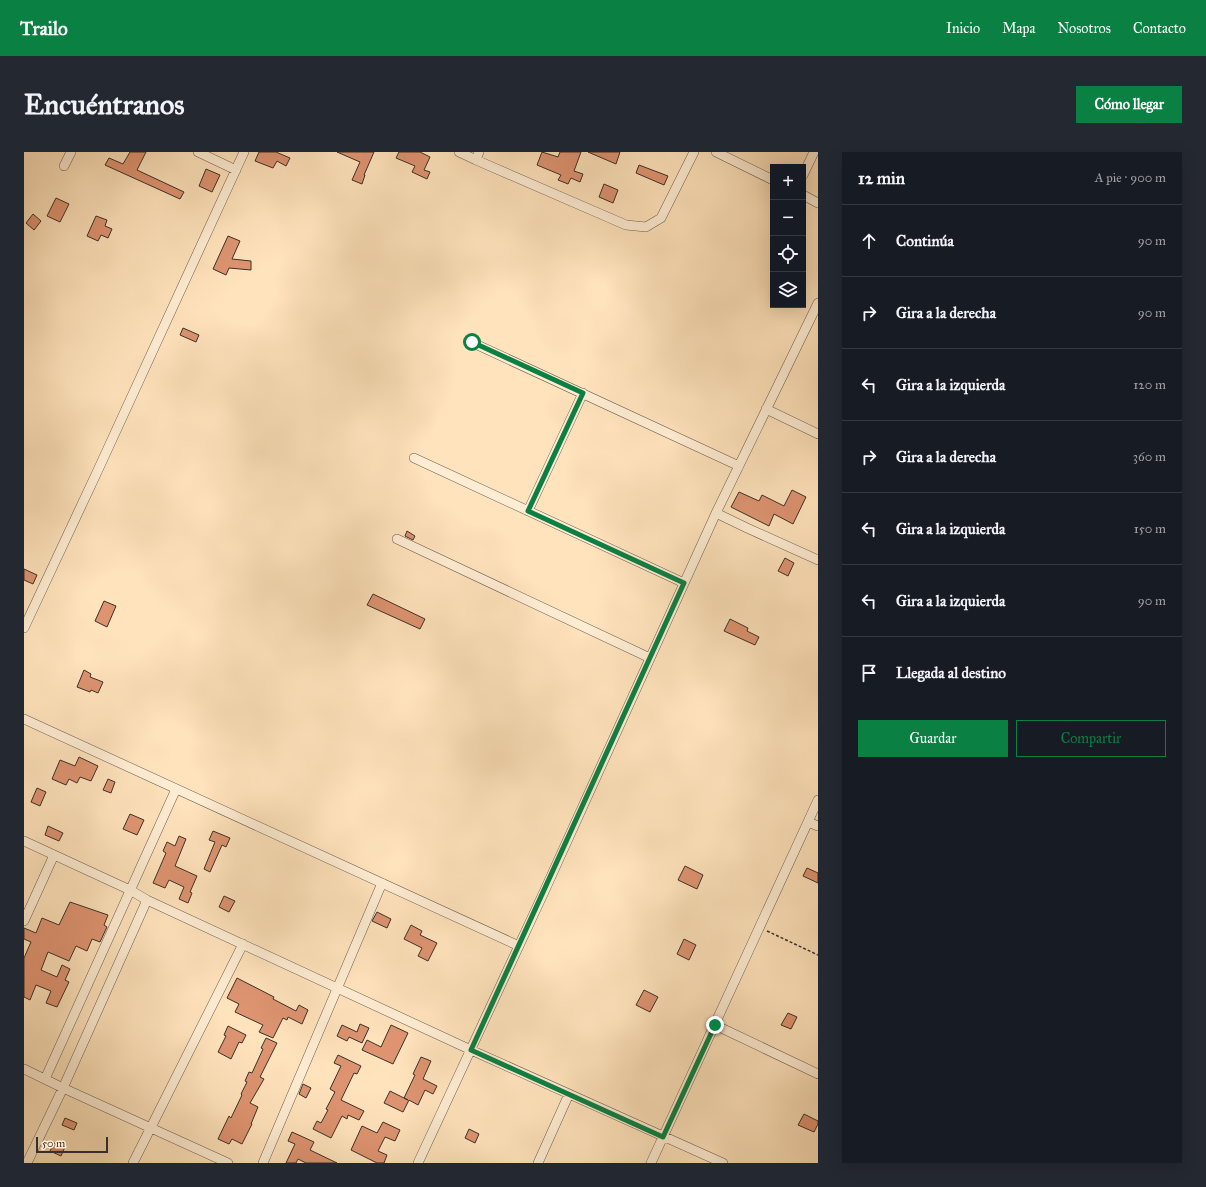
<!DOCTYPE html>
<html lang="es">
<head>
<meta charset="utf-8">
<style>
  body { margin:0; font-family:"IM FELL Great Primer",serif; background:#242831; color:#f1f3f6 }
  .controls { position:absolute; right:12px; top:12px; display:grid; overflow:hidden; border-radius:0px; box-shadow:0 4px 16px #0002 }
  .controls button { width:36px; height:36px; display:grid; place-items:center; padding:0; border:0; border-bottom:1px solid #363941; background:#171b24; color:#f1f3f6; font:20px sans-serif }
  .scale { position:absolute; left:12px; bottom:10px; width:72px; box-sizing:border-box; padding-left:4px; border:2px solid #3b3029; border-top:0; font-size:11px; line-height:14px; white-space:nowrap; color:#3b3029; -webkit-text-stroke:3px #ffedd3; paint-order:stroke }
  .stop { position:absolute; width:12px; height:12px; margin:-9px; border:3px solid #0b8043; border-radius:50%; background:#fff }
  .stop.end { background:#0b8043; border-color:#fff; box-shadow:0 1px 4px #0008 }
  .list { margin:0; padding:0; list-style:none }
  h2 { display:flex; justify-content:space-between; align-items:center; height:52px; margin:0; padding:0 16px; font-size:17px }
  h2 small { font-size:13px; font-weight:400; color:#9ea1a6 }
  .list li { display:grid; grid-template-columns:26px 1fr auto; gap:12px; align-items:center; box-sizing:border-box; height:72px; padding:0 16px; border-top:1px solid #363941 }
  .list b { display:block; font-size:15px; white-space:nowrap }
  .list em { font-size:13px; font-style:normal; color:#9ea1a6 }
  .actions { display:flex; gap:8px; padding:12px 16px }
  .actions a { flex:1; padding:9px 0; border:1px solid #0b8043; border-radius:0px; text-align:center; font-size:14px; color:#0b8043 }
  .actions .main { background:#0b8043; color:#fff }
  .icon { flex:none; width:22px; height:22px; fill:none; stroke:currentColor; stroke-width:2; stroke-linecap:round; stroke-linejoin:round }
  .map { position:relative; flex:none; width:794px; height:1011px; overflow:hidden; border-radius:0px }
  header { display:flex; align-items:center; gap:24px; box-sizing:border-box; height:56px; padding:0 20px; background:#0b8043; color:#fff }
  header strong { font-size:19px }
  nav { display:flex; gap:22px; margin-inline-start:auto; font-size:14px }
  .intro { display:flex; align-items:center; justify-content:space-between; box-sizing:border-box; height:96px; padding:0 24px }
  h1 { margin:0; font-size:28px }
  .button { padding:10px 18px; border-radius:0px; background:#0b8043; color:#fff; font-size:14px; font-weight:700 }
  main { display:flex; gap:24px; padding:0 24px }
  aside { flex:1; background:#171b24; border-radius:0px; box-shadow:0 4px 16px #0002 }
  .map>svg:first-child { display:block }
  .building { fill:#de9471; stroke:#3b3029 }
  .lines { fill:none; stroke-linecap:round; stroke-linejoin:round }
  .minor-casing { stroke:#6c5d4e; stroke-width:10 }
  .path { stroke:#3b3029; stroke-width:1.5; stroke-dasharray:3 2; stroke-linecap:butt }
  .minor { stroke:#ffedd3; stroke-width:9 }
  .route { stroke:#0b8043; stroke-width:5 }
</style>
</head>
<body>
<header>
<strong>Trailo</strong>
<nav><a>Inicio</a><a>Mapa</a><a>Nosotros</a><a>Contacto</a></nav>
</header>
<div class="intro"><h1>Encuéntranos</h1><a class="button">Cómo llegar</a></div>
<main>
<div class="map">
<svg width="794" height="1011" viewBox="0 0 794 1011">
  <rect width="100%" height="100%" fill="#ffe3bc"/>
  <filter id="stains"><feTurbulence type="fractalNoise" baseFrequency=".005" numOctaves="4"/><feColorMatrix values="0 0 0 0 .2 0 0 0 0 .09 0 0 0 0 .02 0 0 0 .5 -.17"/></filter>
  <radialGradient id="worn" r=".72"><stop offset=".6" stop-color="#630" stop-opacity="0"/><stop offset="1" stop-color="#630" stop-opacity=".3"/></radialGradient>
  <!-- building -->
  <path class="building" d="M106,0H122L113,18L160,40L156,47L81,13L85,6L99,12Z
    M235,0H252L266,6L262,14L253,9L249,16L231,9Z
    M313,0H350L340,23H341L338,32L328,28L336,10Z
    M375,0H396L406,5L400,18L406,20L403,27L388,20L391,14L372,6Z
    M518,0L534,5L536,0H557L550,19L559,22L556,30L547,26L544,32L534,28L537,23L513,13Z
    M564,0H596L592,12Z
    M615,13L644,24L640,33L612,21Z
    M182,17L196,23L188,40L175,34Z
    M580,32L594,38L589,51L575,45Z
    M32,46L45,52L36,70L23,64Z
    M9,62L17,69L10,78L2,71Z
    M72,64L83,68L81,74L88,77L84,86L77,83L74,89L63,84Z
    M204,84L216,89L208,107L227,109V118L205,116L202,123L189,117Z
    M159,176L175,183L172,190L156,183Z
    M768,338L782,345L769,372L750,362L745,374L707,355L715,340L735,349L738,343L760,354Z
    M383,379L391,384L389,388L381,384Z
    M761,406L770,411L764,424L754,419Z
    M0,417L13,423L9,432L0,428Z
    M349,442L401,467L396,477L343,453Z
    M80,449L92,454L83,475L71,469Z
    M706,467L724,476L723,479L735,485L731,493L700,479Z
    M60,518L67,522L66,525L79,530L74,541L67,538L66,540L53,535Z
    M55,605L74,614L67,629L56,625L53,631L45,627L42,633L28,627L36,608L51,614Z
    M84,627L91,630L87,641L79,638Z
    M13,636L22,640L16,654L7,650Z
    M106,662L120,668L113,683L99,677Z
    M24,674L39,681L35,689L21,683Z
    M189,679L206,686L202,695L198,693L186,720L180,717L191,690L185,688Z
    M155,684L162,687L151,714L173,724L166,740L168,741L164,751L155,747L160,735L145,728L141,736L129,731L142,701L139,699L143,690L151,694Z
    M661,714L679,723L673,737L654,728Z
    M783,716L794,721V731L779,724Z
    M200,744L211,749L205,760L195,755Z
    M46,750L84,763L80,773L83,775L76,790L68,787L63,799L52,794L45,809L24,800L17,818L33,825L38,813L46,817L41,828L45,830L33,855L22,851L27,839L12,833L6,848L0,845V806L7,790L0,787V776L12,781L18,766L35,773Z
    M353,760L367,767L363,776L348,769Z
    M387,773L398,779L396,783L413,791L404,809L394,804L398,796L380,787Z
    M660,787L672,793L665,808L653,802Z
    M213,826L250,845L249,847L272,859L275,853L284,858L278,872L264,865L263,868L259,866L249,886L235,880L239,873L211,860L215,852L203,846Z
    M620,838L634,845L626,860L612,853Z
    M764,861L773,865L767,877L757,873Z
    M336,872L345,876L338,891L325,885L323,889L313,884L318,873L333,880Z
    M367,873L384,881L369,912L338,898L343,888L357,895Z
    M204,874L222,883L218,891L215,890L207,907L194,900L202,884L200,883Z
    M242,886L253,891L236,925L240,927L226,951L234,955L227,972H228L218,992L208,987L205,992L194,987L205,964L207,966L218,943L217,942L223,930L221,929L225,920L228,921L239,897L237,896Z
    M314,903L337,914L333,922L330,921L317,948L340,959L335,968L324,963L323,967L318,964L307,986L289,977L293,969L297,971L304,958L302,957L311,940L306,937L317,914L310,911Z
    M397,905L407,909L399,927L413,934L409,942L401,938L394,953L385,948L379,960L360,951L366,939L384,948L380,946L391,923L389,922Z
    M279,932L287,936L282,946L275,942Z
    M780,962L794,969V972L790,980L774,973Z
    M41,966L53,971L50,978L38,973Z
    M359,970L376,978L371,989L361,985L354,999L363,1003L360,1011H353L327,998L338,974L353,981Z
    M445,977L455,982L451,991L441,986Z
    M268,980L290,990L286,998L313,1011H282L274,1007L272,1011H262L271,992L264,989Z
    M30,991L41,995L37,1004L26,999Z"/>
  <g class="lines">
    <!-- minor casing -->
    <g class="minor-casing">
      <path id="minor" d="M174,0L212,18
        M435,0L452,8
        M455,0L452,8L602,73L622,75L637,66L670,0
        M692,0L749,28
        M40,14L47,0
        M779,23L790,0
        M779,43L794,51
        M447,190L715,314
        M742,257L794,282
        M390,306L660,431
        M504,359L559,241
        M692,361L723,376L794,408
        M373,387L626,506
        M0,476L74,318L220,0
        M0,567L495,794
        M784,670L794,674
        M0,689L106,738L123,748L447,898L699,1011
        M0,769L30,703
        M691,873L794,922
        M0,917L39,936L204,1011
        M21,927L152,637
        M3,1011L39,936L123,748
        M109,1011L219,792
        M239,1011L358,731
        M394,1011L520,740L692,361L794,151
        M514,1011L545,942
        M627,1011L794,648"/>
    </g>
    <!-- path -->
    <path class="path" d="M743,779L794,803"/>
    <!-- minor -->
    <use href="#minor" class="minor"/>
  </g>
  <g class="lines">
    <!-- route -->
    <path class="route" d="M448,190L559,241L504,359L660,431L447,898L639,985L691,873"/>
  </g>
  <rect width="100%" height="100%" filter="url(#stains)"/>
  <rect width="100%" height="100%" fill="url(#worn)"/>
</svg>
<div class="controls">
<button>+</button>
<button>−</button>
<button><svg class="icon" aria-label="locate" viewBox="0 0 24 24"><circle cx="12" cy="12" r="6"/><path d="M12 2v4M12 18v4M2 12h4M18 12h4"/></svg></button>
<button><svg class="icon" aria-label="layers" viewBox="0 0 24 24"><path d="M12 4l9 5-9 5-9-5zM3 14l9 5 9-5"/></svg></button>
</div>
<div class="scale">50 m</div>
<div class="stop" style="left:448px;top:190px"></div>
<div class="stop end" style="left:691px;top:873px"></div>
</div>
<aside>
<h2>12 min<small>A pie · 900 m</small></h2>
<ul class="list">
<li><svg class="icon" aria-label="ahead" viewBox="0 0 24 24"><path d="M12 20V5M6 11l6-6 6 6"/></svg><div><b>Continúa</b></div><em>90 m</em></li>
<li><svg class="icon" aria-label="right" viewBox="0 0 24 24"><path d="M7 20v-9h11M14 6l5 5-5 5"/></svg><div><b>Gira a la derecha</b></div><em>90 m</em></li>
<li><svg class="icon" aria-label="left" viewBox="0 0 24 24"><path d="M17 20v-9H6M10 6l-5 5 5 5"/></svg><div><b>Gira a la izquierda</b></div><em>120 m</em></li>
<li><svg class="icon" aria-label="right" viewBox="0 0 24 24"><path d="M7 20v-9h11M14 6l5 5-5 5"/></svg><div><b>Gira a la derecha</b></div><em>360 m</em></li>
<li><svg class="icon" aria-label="left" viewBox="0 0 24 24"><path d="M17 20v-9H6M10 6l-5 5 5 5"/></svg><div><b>Gira a la izquierda</b></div><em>150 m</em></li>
<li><svg class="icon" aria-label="left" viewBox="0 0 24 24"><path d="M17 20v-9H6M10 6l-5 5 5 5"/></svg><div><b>Gira a la izquierda</b></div><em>90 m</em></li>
<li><svg class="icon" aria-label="arrive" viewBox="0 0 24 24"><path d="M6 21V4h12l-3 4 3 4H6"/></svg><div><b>Llegada al destino</b></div></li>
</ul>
<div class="actions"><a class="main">Guardar</a><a>Compartir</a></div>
</aside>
</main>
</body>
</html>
